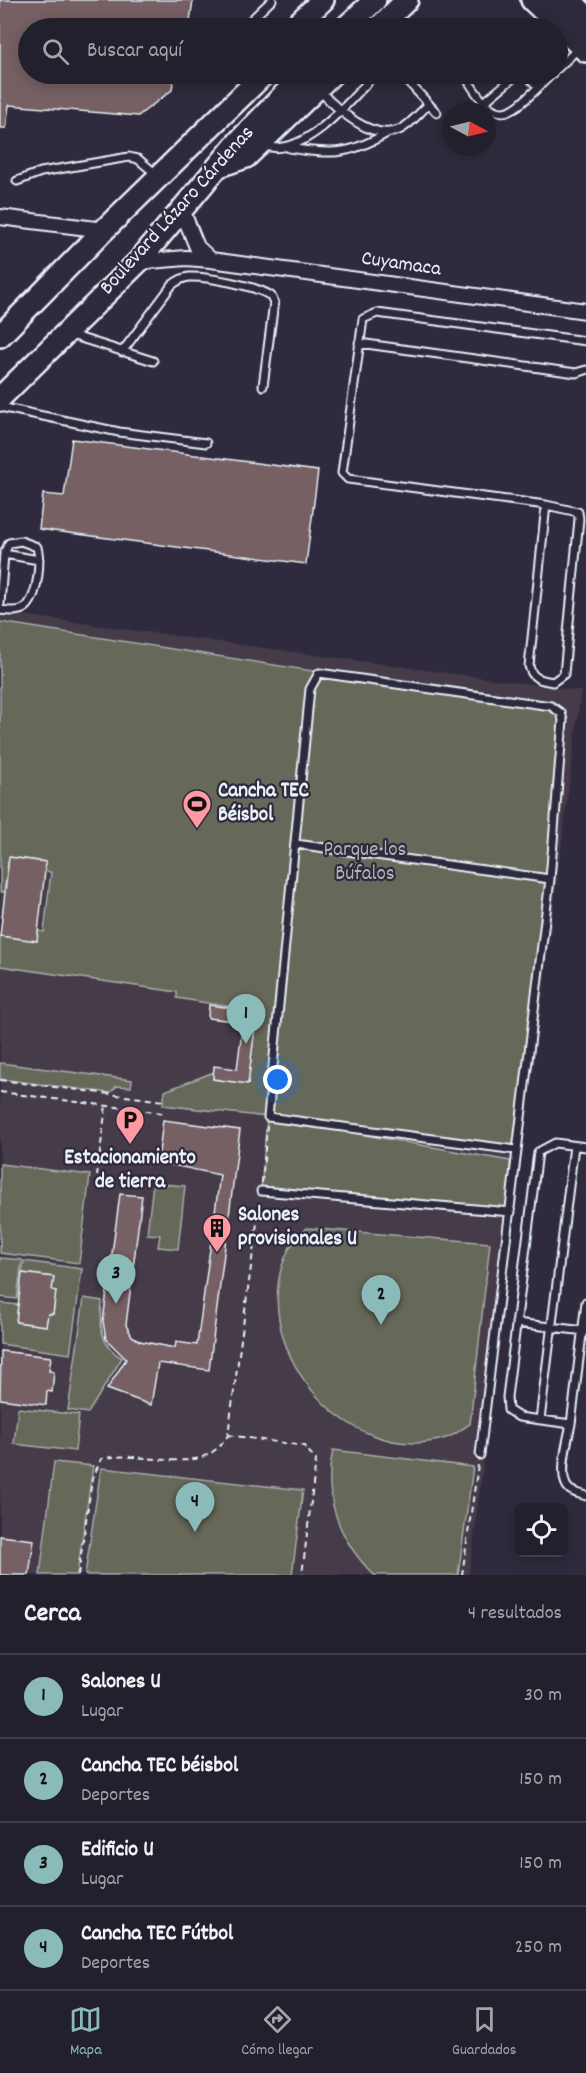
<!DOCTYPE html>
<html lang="es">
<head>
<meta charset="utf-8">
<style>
  body { margin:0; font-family:Dekko,sans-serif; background:#2b2836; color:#f1f3f6 }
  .controls { position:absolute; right:18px; bottom:18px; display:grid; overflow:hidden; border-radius:9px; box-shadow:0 3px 15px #0003 }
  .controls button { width:54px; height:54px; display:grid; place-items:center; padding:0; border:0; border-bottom:2px solid #403e4a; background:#23202e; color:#f1f3f6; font:30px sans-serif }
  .compass { position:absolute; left:442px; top:102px; width:54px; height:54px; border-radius:50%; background:#23202e; box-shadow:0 3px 15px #0003; rotate:97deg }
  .you { position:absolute; left:278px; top:1080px; width:21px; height:21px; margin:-15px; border:4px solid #fff; border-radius:50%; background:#1a73e8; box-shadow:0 0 0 9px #1a73e833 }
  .badge { display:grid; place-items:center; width:39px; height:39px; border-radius:50%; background:#8bbbb9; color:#111; font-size:20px; font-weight:700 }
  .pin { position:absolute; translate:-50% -50px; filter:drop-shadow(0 2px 3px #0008) }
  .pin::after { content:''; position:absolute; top:32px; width:21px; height:18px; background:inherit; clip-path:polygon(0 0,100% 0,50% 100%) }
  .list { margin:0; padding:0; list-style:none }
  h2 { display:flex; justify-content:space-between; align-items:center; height:78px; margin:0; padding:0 24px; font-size:26px }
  h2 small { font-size:20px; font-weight:400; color:#a3a3aa }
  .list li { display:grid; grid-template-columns:39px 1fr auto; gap:18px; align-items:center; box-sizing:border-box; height:84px; padding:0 24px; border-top:2px solid #403e4a }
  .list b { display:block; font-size:22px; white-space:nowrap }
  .list p { margin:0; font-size:20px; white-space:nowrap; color:#a3a3aa }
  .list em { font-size:20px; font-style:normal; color:#a3a3aa }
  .icon { flex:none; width:33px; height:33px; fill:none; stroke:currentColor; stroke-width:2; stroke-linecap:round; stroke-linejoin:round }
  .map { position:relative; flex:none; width:586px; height:1575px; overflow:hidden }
  .search { position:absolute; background:#23202e; box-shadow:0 3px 15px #0003; left:18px; right:18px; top:18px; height:66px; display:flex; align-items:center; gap:15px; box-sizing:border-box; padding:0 21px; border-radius:33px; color:#a3a3aa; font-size:22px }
  .sheet { height:414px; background:#23202e }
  nav { display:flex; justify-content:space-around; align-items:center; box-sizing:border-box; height:84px; border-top:2px solid #403e4a; background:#23202e; font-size:16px; color:#a3a3aa }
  nav a { display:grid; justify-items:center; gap:3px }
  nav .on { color:#8bbbb9 }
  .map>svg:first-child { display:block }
  .built { fill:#443a48 }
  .green { fill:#66685a; stroke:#a7aca9; stroke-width:1.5 }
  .building { fill:#766163; stroke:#e8f1f8; stroke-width:1.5 }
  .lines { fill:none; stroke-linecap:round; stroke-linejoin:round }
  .lane-casing { stroke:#e8f1f8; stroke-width:11 }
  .street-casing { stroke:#e8f1f8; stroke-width:18 }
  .secondary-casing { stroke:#e8f1f8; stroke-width:24 }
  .primary-casing { stroke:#e8f1f8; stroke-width:26 }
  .path { stroke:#e8f1f8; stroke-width:2; stroke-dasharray:6 4.5; stroke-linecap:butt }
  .lane { stroke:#2f2a3d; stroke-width:7 }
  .street { stroke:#2f2a3d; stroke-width:14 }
  .secondary { stroke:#2f2a3d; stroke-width:20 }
  .primary { stroke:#2f2a3d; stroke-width:21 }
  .labels { text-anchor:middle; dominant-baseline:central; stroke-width:4.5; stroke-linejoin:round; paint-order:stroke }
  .street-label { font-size:21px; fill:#e8f1f8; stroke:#2f2a3d }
  .poi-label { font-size:21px; font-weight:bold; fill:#e8f1f8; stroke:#2f2a3d; text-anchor:start }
  .park-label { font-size:21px; fill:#aeb3b1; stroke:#2f2a3d }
</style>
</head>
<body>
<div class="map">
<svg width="586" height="1575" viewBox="0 0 586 1575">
  <rect width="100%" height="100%" fill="#2f2a3d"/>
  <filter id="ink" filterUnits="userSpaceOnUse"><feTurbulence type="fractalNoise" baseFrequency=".0167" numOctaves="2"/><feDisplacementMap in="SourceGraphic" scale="12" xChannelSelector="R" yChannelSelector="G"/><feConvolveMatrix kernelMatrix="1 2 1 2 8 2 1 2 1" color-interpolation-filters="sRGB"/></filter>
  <g filter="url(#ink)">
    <!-- built -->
    <path class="built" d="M0,612L581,691L469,1575H0Z"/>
    <!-- green -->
    <path class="green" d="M0,622L556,709L564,726L516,1150L287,1121L510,1161L511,1212L261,1191L267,1117L163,1105L165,1091L214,1072L213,1079L248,1084L257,1011L177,998V992L0,966V936L37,941L38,931L44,932L51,872L45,871L46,862L9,857L4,892H0Z
      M0,1063L132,1080L131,1087L117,1086L110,1093L0,1079Z
      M0,1164L90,1175L79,1263L0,1253Z
      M153,1183L185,1186L178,1249L158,1247L160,1235L147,1234Z
      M307,1228L490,1243L470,1424C463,1428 454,1436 446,1438C345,1470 242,1342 289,1249C293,1241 301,1235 307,1228Z
      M0,1258L22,1260L17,1299L0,1297Z
      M24,1261L82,1269L70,1354L0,1344V1303L18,1305L16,1322L46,1326L48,1314H53L56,1291L52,1290L53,1277L22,1273Z
      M84,1298L102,1301C100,1326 99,1345 122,1358L88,1413L68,1410Z
      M18,1408L79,1415L75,1451L14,1444Z
      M333,1450L473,1467L458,1575H374C340,1542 322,1497 333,1450Z
      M54,1462L93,1466L77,1575H40Z
      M101,1468L303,1490L292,1575H85Z"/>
    <!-- building -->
    <path class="building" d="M0,0H193L189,28H28V74H174L172,90L138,116L9,105L6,128H0Z
      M72,439L318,471L306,564L39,529L43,494L64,496Z
      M9,857L46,862L37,941L0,936Z
      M209,1005L257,1011L248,1084L213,1079L214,1066L237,1069L243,1022L208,1018Z
      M163,1120L240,1130L209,1370L158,1363L151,1405L107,1389L126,1359L106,1339L103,1321L120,1194L142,1196L126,1325L132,1336L140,1341L175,1348L176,1342L197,1345L220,1175L158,1162Z
      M22,1273L54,1277L52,1290L56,1291L53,1314H48L46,1326L16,1322Z
      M1,1351L51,1357L49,1371L54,1372L52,1392L47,1391L46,1405L0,1399Z
      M0,1536L34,1540L29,1575H0Z"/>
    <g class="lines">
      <!-- lane casing -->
      <g class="lane-casing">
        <path id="lane" d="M249,28L252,19L272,0
          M558,68L580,47
          M401,74L437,113
          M464,74C500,135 511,113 552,74
          M526,74L538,87
          M320,91C337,109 373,143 401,129C411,124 420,112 429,104
          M483,103L518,74
          M262,145C302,161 350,101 375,74
          M289,148C334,155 349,155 389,132
          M17,181L41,172L129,157L138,159L156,174
          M71,335L153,361
          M359,343L576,373L586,370
          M122,352L172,285C177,281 182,278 189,277C206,276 257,286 271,296L274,302L263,386
          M0,407L119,432L206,443
          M546,505L348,479L342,473L363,319L377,313L586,341
          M546,505L578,512L579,519L564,674L553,682C541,680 532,679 529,666Z
          M0,604L4,554L39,560
          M0,610C9,611 22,613 28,605C38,593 41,561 37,547L21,541L9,543L4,554
          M296,844L550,879
          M586,1147L555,1143L538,1152L507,1397L508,1410L519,1417L571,1424C568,1439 557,1478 569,1489C573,1493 581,1494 586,1496
          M261,1191L511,1212
          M516,1323L585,1331
          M540,1420L574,1146
          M571,1424L586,1302
          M480,1455L550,879L563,720L561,713L551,706L319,673L310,689L268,1117L516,1150"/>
      </g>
      <!-- street casing -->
      <g class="street-casing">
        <path id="street" d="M182,210L197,247L211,260
          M0,217L104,230
          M138,262L186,258L211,260L586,311"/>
      </g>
      <!-- secondary casing -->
      <g class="secondary-casing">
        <path id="secondary" d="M556,0L586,30"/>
      </g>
      <!-- primary casing -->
      <g class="primary-casing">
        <path id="primary" d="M532,0L586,51
          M570,0L586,16
          M293,28L323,0
          M345,28L375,0
          M378,28L407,0
          M219,166L246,157L332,74
          M0,336L104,230L264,74
          M0,398L138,262L240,140L304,74"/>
      </g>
      <!-- path -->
      <path class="path" d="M0,1080L164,1101
        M0,1092L163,1113
        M97,1176L106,1105
        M262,1183L267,1126
        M228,1435L304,1446L316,1460L302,1575
        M78,1575L92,1480L101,1459C142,1448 202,1481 228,1435L260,1201
        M462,1575L478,1465"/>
      <!-- lane -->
      <use href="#lane" class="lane"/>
      <!-- street -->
      <use href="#street" class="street"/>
      <!-- secondary -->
      <use href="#secondary" class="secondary"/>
      <!-- primary -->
      <use href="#primary" class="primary"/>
    </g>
  </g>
  <!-- icons -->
  <defs>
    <g id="stadium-pin" transform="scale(1.5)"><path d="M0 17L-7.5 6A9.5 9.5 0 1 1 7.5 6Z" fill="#ff9aa2" stroke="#2f2a3d"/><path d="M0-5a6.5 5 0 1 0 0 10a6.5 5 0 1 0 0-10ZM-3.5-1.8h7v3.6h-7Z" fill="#111"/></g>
    <g id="parking-pin" transform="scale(1.5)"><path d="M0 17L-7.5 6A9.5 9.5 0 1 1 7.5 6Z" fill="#ff9aa2" stroke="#2f2a3d"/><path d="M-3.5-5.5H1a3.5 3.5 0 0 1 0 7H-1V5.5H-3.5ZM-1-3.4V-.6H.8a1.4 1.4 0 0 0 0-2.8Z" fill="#111"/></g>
    <g id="building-pin" transform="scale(1.5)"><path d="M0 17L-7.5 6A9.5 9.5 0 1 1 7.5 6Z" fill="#ff9aa2" stroke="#2f2a3d"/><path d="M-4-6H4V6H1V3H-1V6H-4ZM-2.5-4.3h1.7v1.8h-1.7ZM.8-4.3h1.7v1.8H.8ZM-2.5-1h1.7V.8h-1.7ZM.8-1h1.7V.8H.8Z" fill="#111"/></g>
  </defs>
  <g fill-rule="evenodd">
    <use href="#stadium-pin" x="197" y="804"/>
    <use href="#parking-pin" x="130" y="1120"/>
    <use href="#building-pin" x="217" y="1228"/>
  </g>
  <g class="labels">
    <!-- street labels -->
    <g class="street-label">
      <text transform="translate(178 211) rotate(-48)">Boulevard Lázaro Cárdenas</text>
      <text transform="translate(401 265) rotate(8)">Cuyamaca</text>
    </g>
    <!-- poi labels -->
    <g class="poi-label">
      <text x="218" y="792">Cancha TEC<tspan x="218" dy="24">Béisbol</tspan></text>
      <text x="130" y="1159" text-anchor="middle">Estacionamiento<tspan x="130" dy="24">de tierra</tspan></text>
      <text x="238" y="1216">Salones<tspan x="238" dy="24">provisionales U</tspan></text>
    </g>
    <!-- park labels -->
    <g class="park-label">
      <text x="365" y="851">Parque los<tspan x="365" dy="24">Búfalos</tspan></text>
    </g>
  </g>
</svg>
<div class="controls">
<button><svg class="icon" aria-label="locate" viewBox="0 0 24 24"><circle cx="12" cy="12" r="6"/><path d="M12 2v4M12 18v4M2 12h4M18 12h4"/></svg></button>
</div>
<svg class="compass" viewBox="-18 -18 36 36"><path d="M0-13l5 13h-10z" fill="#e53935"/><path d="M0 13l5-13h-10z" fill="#a3a3aa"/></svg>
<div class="you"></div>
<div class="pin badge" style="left:246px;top:1044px">1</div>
<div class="pin badge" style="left:381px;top:1325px">2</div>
<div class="pin badge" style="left:116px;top:1304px">3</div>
<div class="pin badge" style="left:195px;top:1532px">4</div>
<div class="search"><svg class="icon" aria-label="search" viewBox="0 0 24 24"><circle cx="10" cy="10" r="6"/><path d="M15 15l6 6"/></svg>Buscar aquí</div>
</div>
<section class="sheet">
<h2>Cerca<small>4 resultados</small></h2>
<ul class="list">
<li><span class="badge">1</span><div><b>Salones U</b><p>Lugar</p></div><em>30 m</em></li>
<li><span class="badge">2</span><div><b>Cancha TEC béisbol</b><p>Deportes</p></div><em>150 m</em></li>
<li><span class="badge">3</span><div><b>Edificio U</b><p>Lugar</p></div><em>150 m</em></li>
<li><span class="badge">4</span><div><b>Cancha TEC Fútbol</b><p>Deportes</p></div><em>250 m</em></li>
</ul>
</section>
<nav>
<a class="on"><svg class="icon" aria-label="map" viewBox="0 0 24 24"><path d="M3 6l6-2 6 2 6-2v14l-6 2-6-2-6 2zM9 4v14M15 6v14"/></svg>Mapa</a>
<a><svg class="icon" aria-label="directions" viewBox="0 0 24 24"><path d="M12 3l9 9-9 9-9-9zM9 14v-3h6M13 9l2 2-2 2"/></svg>Cómo llegar</a>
<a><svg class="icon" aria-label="saved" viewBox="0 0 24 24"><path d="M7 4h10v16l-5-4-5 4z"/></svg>Guardados</a>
</nav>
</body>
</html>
